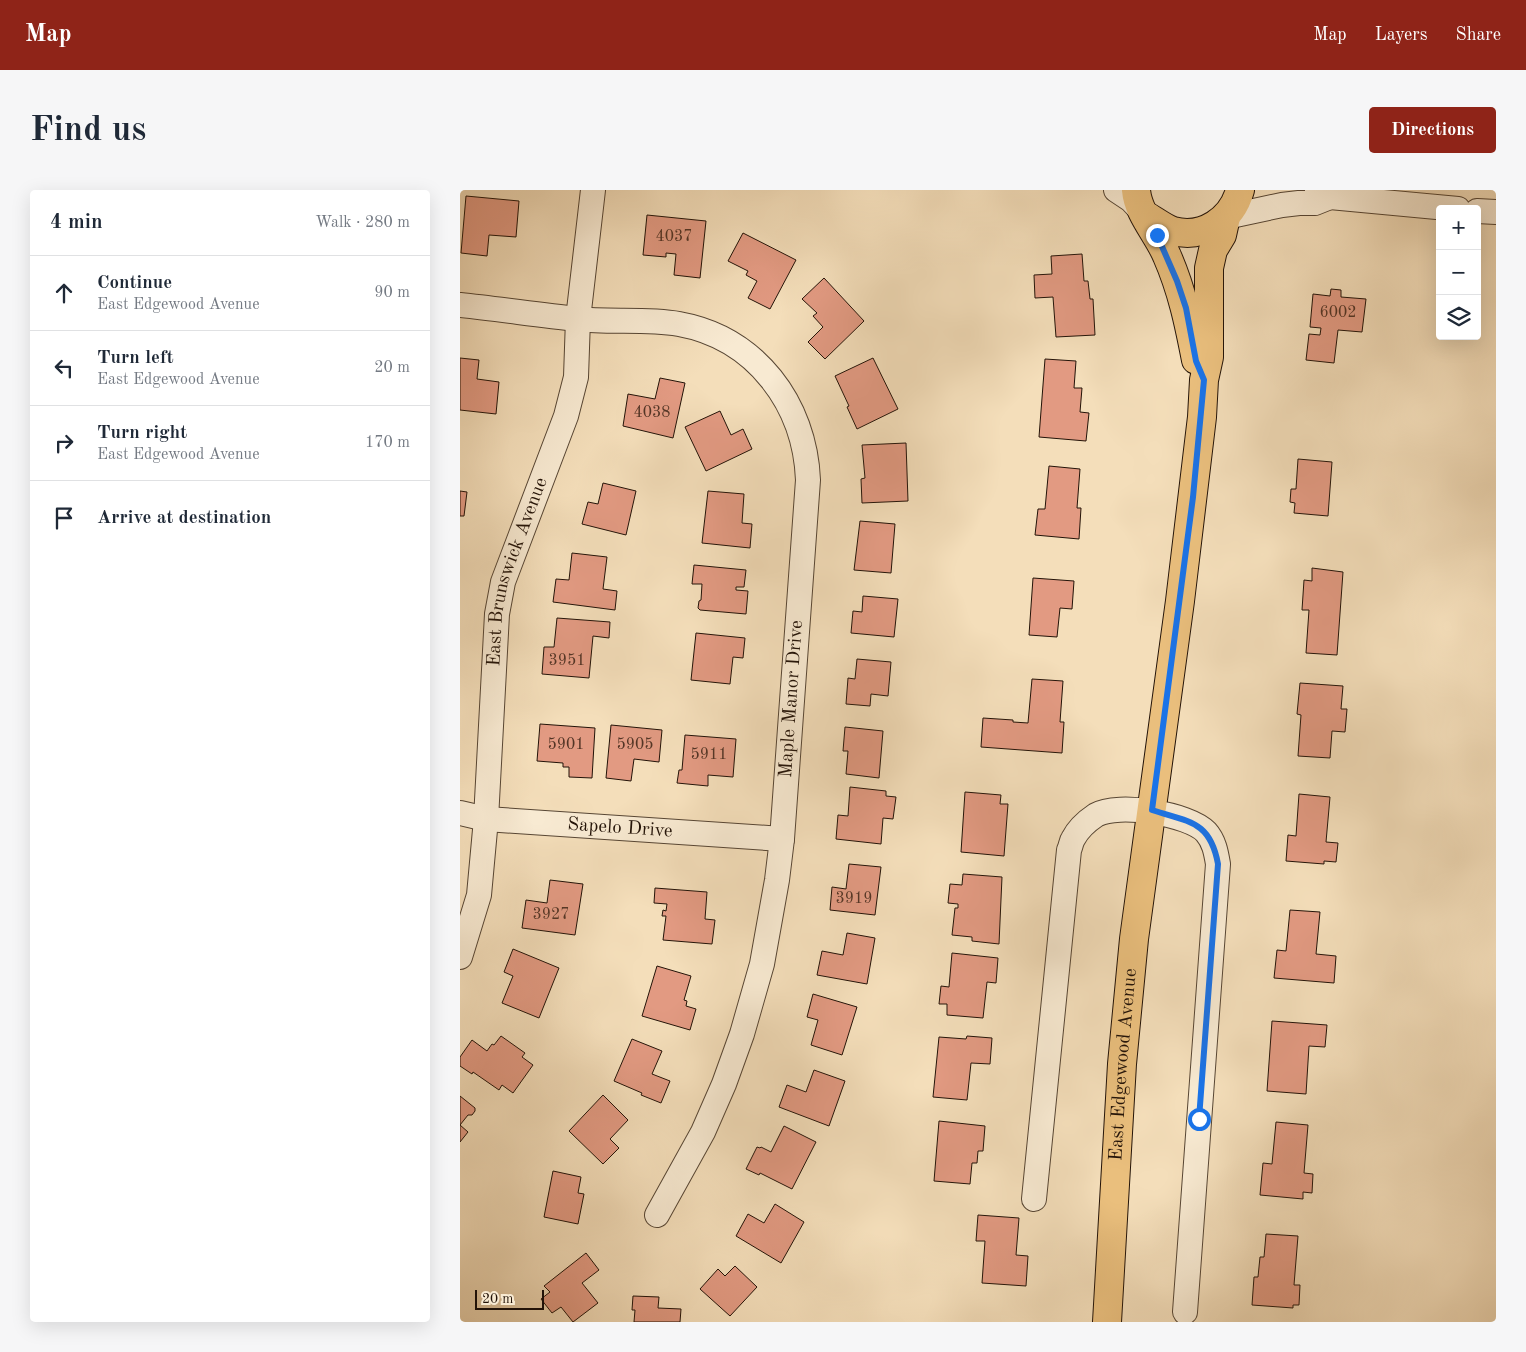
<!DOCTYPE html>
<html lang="en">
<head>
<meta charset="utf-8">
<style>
  body { margin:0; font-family:"Old Standard TT",serif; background:#f6f6f7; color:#1f2937 }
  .controls { position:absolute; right:15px; top:15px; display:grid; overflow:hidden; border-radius:5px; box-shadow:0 5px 20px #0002 }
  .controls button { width:45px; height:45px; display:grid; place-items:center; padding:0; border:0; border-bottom:1px solid #e0e1e3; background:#fff; color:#1f2937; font:25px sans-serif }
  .scale { position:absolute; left:15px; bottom:12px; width:69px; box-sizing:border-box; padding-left:5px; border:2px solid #231308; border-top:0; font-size:14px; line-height:18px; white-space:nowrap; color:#231308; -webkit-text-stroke:4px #f8ead2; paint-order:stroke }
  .stop { position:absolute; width:15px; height:15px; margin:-11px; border:4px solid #1a73e8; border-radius:50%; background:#fff }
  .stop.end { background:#1a73e8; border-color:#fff; box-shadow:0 1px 5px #0008 }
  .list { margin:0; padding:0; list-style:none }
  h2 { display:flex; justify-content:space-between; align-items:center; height:65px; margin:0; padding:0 20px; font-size:21px }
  h2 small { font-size:16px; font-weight:400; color:#747a83 }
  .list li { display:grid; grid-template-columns:32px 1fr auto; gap:15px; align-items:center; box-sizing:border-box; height:75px; padding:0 20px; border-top:1px solid #e0e1e3 }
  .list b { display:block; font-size:19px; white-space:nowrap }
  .list p { margin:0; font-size:16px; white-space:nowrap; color:#747a83 }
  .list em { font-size:16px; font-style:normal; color:#747a83 }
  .icon { flex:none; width:28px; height:28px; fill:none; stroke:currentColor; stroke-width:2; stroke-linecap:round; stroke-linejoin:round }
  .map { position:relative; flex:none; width:1036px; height:1132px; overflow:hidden; border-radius:5px }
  header { display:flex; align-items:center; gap:30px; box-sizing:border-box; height:70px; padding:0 25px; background:#8f2418; color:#fff }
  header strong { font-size:24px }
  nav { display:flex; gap:28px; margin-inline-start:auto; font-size:18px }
  .intro { display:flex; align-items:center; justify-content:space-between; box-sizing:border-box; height:120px; padding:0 30px }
  h1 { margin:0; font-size:35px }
  .button { padding:12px 22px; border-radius:5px; background:#8f2418; color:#fff; font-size:18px; font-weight:700 }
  main { display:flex; gap:30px; padding:0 30px }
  aside { flex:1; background:#fff; border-radius:5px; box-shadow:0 5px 20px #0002 }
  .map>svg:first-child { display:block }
  .building { fill:#e29a82; stroke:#231308 }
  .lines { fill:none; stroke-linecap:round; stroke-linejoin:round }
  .minor-casing { stroke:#574634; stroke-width:26 }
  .major-casing { stroke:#231308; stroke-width:30 }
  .minor { stroke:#f8ead2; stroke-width:24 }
  .major { stroke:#eabf7d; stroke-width:28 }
  .route { stroke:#1a73e8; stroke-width:6 }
  .labels { text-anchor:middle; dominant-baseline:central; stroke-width:4; stroke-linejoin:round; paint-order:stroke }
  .number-label { font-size:16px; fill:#533526 }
  .street-label { font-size:19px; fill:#231308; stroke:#f8ead2 }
</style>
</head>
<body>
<header>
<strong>Map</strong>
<nav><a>Map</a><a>Layers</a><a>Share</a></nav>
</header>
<div class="intro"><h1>Find us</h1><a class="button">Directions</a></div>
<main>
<aside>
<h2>4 min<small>Walk · 280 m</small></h2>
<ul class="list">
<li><svg class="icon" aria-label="ahead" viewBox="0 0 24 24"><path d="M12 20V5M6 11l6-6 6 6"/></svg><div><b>Continue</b><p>East Edgewood Avenue</p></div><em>90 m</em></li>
<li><svg class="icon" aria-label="left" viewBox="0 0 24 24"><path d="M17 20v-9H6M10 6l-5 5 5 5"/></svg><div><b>Turn left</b><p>East Edgewood Avenue</p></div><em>20 m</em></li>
<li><svg class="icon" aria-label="right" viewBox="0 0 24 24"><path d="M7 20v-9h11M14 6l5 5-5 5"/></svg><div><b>Turn right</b><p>East Edgewood Avenue</p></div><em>170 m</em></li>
<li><svg class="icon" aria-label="arrive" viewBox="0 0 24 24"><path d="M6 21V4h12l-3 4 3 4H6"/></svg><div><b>Arrive at destination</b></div></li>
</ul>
</aside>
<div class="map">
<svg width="1036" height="1132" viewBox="0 0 1036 1132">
  <rect width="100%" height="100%" fill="#f4deba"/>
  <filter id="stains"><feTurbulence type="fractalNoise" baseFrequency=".004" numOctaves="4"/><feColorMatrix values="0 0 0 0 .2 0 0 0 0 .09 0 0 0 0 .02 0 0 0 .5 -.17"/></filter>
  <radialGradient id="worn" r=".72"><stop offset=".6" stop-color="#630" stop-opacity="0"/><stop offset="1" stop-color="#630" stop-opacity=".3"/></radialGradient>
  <!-- building -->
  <path class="building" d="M6,6L59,11L56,47L29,45L27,66L1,63Z
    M187,25L246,31L240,88L214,85L216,64L206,63V67L183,65Z
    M283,43L336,70L310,119L288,108L297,91L286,85L288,81L268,71Z
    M622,64L624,91H628L630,109H633L635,145L596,147L593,107L575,108L574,85L592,84L591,66Z
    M364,88L404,131L365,169L348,152L363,137L353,126L357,123L342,109Z
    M871,99L881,100V107L906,109L902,142L878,140L874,173L846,170L849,144L860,145L861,138L850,137L853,104L870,106Z
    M0,168L19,170L17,189L39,192L36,224L0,220Z
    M413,168L438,219L397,239L387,217L389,216L375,186Z
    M585,169L616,171L614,198H622L620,222L629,223L626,251L579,247Z
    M200,188L225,193L213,248L163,236L168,204L195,209Z
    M260,221L271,245L283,239L292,259L246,281L225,237Z
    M446,253L448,311L402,313L401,289L405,288L402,255Z
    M838,269L872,272L868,326L834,323L835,313L830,312L831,299H836Z
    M589,276L620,279L617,318H621L619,349L575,345L578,319H585Z
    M143,293L176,301L166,345L122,334L128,312L138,314Z
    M0,301L7,302L4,326H0Z
    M248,301L284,304L282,333L292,334L290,358L242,353Z
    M400,331L435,334L431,383L394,380Z
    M112,363L147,367L143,399L157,401L155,420L93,412L96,389L109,390Z
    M234,375L286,380L284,397H276V400L288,401L286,424L240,420L238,418L239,411L241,410L242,394H232Z
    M852,378L883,382L877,465L846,463L849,420H842L844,390L852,391Z
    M573,388L614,391L612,419L600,418L597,447L569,445Z
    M403,406L438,409L434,447L391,443L393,421L402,422Z
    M97,428L150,432L149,448L133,446L129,488L82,484L84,457H94Z
    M236,443L285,448L283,468L273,467L270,494L231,490Z
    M397,469L431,472L428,506L411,504L410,516L386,514L388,488L395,489Z
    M572,489L603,491L600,532H604L602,563L521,557L523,528L553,530V532L568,533Z
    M840,493L883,496L881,519H887L885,542L872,541L870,568L838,566L841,525L837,524Z
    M80,534L135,538L132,588L109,587V577H103V573L77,571Z
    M151,535L202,540L199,572L174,569L171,591L146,588Z
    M385,537L423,541L419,588L386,584L388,561H383Z
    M225,545L276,549L273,587L248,585V596L217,593L219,580H222Z
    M390,597L426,601V606L436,607L433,629L423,628L421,654L376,649L378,625L388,626Z
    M505,602L541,605L540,614H548L544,666L501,662Z
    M839,604L870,607L866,652L878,653L876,672L864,671V674L826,671L828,645L836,646Z
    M389,674L421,677L415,725L370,720L372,697L386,699Z
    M503,684L542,687L539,754L512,751V747L492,745L495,718H498V714L488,713L490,694L502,695Z
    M90,690L123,694L115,745L62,738L66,710L87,713Z
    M195,698L247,702L245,729L255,730L252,754L203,750L206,726H202L203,720L206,721L207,714L194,713Z
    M830,720L860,722L856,764L876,766L874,793L814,788L817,760L826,761Z
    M387,743L415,748L407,794L357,785L362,761L383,765Z
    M53,759L99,778L79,828L42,813L53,786L44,782Z
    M492,763L538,768L536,793L527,792L523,828L487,825V814H479L481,796L489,797Z
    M197,776L231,786L224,810L227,811L226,816L236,819L230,840L182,826Z
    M353,804L397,817L382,865L351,855L358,830L347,827Z
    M812,831L867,835L865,857L849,856L846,904L807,901Z
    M41,846L65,863L62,867L73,875L53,903L42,895L39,900L13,882L12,884L0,876V867L12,850L27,861L32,854L34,855Z
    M507,846L532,848L530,874L511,873L507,910L473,907L479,847L506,849Z
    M172,849L202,861L192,884L210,891L201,913L181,905L182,903L154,891Z
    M354,880L385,891L369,936L319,917L327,895L346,902Z
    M143,905L168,930L150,949L159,958L143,974L109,941Z
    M0,906L15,918V921L12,925H8L0,935L8,942L0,952Z
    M479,931L525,936L523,961H518L517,973H512L510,994L474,991Z
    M816,932L848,935L844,983L853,984L852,1003L843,1002V1009L800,1005L803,973L812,974Z
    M324,936L356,952L332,999L300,983L299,985L286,979L297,957L300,958L301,957L311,962Z
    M93,981L121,987L118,1003L124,1004L118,1034L84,1027Z
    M315,1014L344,1032L321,1073L276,1046L288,1024L304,1033Z
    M518,1025L559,1028L556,1065L568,1066L566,1096L522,1093L525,1051H516Z
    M806,1044L838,1046L834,1095H840L839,1115H833V1118L792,1115L794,1087H798L800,1067H804Z
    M126,1063L139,1080L122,1093L138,1113L113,1132L101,1117L92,1123L81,1109L90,1102L84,1096Z
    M275,1076L297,1097L270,1126L240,1099L258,1079L265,1086Z
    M173,1106L199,1107L198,1118L221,1119L220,1132H174L175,1120H172Z"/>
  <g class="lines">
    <!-- minor casing -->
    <g class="minor-casing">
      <g id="minor">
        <path d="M656,0L671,10L685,25"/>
        <path d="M857,0L870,7L998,19"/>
        <path d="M1017,21L1036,22"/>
        <path d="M766,27L822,15L839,13H855L870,7"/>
        <path d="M0,115C39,119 78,125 117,129C150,133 185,128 219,134C296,148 345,214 348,290L322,649L317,690L302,774L282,844L264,894L243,942L197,1025"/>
        <path id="s1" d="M0,623L26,629L322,649"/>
        <path id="s2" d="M0,767L19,705L26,629L37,424L43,392L106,226L116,187L118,129L133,0"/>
        <path d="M574,1009L609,660C611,656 611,652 613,649C618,639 627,631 636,625C658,612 729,624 746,642C754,651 756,662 758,674L725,1122"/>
      </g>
    </g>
    <!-- major casing -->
    <g class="major-casing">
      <g id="major">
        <path d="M676,0C678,24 698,44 707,66C722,100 729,134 736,170"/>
        <path d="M685,25C694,30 704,38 713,41C743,49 772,30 780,0"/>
        <path id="s3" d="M647,1132L662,874L674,749L720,411L742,227L744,190L749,167V78L753,60L762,45L766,27"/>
      </g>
    </g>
    <!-- minor -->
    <use href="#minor" class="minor"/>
    <!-- major -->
    <use href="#major" class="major"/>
  </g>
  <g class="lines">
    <!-- route -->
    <path class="route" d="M697,45L717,91L726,118L736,171L744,190L733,307L692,620C728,632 750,630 758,674L739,929"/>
  </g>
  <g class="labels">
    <!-- number labels -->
    <g class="number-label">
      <text x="214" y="47">4037</text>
      <text x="878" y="123">6002</text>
      <text x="192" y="223">4038</text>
      <text x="107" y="471">3951</text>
      <text x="106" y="555">5901</text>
      <text x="175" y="555">5905</text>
      <text x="249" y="565">5911</text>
      <text x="394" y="709">3919</text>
      <text x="91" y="725">3927</text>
    </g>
    <!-- street labels -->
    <g class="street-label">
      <text stroke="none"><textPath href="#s2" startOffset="392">East Brunswick Avenue</textPath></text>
      <text transform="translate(332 509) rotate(-86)">Maple Manor Drive</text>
      <text stroke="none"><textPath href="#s1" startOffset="161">Sapelo Drive</textPath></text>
      <text stroke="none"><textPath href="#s3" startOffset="258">East Edgewood Avenue</textPath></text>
    </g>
  </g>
  <rect width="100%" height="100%" filter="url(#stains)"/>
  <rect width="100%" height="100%" fill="url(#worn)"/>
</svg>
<div class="controls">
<button>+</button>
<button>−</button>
<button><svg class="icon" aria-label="layers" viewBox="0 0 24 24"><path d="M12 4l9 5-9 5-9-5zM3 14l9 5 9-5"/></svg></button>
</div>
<div class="scale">20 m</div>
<div class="stop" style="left:739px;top:929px"></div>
<div class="stop end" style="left:697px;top:45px"></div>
</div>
</main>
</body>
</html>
